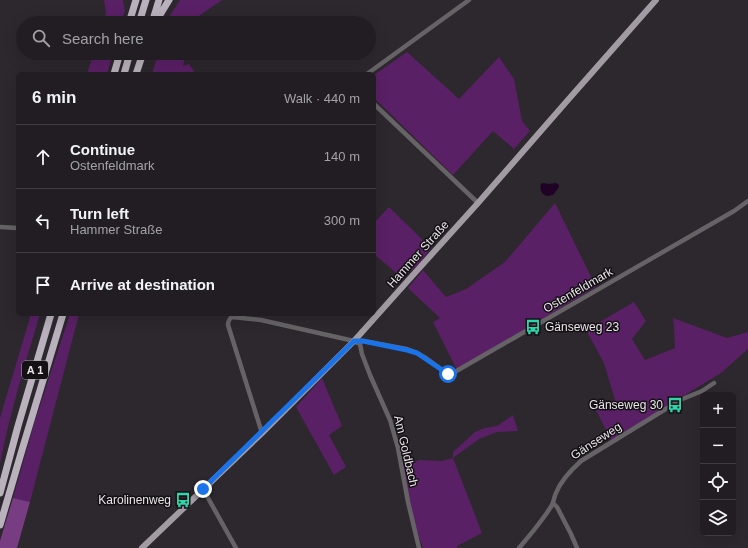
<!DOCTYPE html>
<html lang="en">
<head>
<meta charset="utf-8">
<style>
  body { margin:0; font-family:Arial,sans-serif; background:#2a262a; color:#f1f3f6 }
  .controls { position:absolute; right:12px; bottom:12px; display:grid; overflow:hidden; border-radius:6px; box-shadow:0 4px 16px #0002 }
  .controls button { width:36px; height:36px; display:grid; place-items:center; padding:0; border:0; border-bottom:1px solid #3f3b40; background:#221d22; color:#f1f3f6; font:20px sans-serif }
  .stop { position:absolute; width:12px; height:12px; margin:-9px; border:3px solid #1a73e8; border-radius:50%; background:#fff }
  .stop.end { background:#1a73e8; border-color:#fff; box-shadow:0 1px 4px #0008 }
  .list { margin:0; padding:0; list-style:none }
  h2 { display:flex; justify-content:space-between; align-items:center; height:52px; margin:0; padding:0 16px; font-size:17px }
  h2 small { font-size:13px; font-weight:400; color:#a2a2a5 }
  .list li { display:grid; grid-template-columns:26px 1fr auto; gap:12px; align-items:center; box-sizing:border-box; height:64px; padding:0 16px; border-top:1px solid #3f3b40 }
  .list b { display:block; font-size:15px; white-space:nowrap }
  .list p { margin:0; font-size:13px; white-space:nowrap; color:#a2a2a5 }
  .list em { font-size:13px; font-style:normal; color:#a2a2a5 }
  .icon { flex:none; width:22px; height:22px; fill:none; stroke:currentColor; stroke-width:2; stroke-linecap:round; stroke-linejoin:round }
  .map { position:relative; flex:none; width:748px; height:548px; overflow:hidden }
  .search { position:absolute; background:#221d22; box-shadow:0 4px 16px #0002; left:16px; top:16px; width:360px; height:44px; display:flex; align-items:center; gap:10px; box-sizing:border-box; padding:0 14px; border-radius:22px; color:#a2a2a5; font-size:15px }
  .panel { position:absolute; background:#221d22; box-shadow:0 4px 16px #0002; left:16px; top:72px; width:360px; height:244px; border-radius:6px }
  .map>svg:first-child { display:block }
  .green { fill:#5a2066 }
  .forest { fill:#783c83 }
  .water { fill:#1f0225 }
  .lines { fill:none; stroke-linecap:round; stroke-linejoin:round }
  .minor { stroke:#666366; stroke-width:4.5 }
  .major { stroke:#a29ba3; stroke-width:6 }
  .highway { stroke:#b9b1bb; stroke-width:7 }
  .route { stroke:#1a73e8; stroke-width:5 }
  .labels { text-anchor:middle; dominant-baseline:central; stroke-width:3; stroke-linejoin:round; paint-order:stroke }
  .shield { fill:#141115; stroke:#a8a5a9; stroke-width:1 }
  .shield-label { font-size:11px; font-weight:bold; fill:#e8e4e8 }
  .street-label { font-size:12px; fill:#e8e4e8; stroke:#141115 }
  .poi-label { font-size:12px; fill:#e8e4e8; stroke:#141115; text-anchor:end }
</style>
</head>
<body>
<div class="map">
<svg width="748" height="548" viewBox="0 0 748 548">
  <rect width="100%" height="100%" fill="#2d272e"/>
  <!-- green -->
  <path class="green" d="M104,0H123L125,11L121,23H103L106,13Z
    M180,0H222L193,20L192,23H166L167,20Z
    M407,52L459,99L499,57L514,79L522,121L530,131L514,149L493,131L453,175L374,98V75Z
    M94,53H113L107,74H87Z
    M158,53H186L183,66L189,64L196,74H152Z
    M555,203L596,287L457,370L433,322L440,318L408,288L423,270L446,297L466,289L505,262Z
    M389,207L431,248L419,264L402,278L374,254V223Z
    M634,302L646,321L632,339L645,360L675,348L674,328L673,318L727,338L748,332V349L721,373L611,440L595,408L615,400L604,363L586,330Z
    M31,314H40C25,364 10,413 0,464V418Z
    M70,314H79L30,502L13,498L34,424Z
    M322,378L342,426L329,435L346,467L334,475L296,407Z
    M513,415L518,431L497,432L479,439L453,458L482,533L457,546L458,548H423C412,521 408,494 403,466L420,460L442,461L453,458V452L475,432L485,428L497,426Z"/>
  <!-- forest -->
  <path class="forest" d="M13,498L30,502L17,548H0V541Z"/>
  <!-- water -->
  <path class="water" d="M543,183L549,184L556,183L559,185V187L553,195L547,196C542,194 539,190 541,184Z"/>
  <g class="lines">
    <!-- minor -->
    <path class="minor" d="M367,74L469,0
      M374,104L478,203
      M0,227L18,228
      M355,342L360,344L362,354L370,375L390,420L398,448L408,502L419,548
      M262,433L228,325C228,321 229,319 232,317L261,320L354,341H363L407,349L417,353L426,358L445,372L447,373H453L734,211L748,201
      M203,489L236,548
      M553,503L557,507L571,534L577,548
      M519,548C531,534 543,520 552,505C554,501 554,497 556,493C561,480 571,470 581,461L669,407L680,400L702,391L714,383"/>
    <!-- major -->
    <path class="major" d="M142,548L262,433L354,341L413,275L478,203L567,101L656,0"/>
    <!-- highway -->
    <path class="highway" d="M129,23L136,0
      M139,23L146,0
      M152,23L159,0
      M155,23L169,0
      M114,74L120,53
      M124,74L130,53
      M136,74L143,53
      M0,493L18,426L51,314
      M0,525L22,450L63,314"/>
  </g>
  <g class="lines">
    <!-- route -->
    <path class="route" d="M203,489L354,341H363L407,350L417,353L448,374"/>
  </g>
  <!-- icons -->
  <defs>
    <g id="bus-bare" transform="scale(1.2)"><path d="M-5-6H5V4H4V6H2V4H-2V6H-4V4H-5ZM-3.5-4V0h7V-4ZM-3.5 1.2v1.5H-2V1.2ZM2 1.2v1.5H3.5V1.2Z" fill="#2dd5ab" stroke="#141115" stroke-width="2.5" paint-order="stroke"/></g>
  </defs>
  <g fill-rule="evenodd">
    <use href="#bus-bare" x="533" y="327"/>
    <use href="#bus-bare" x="675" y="405"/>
    <use href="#bus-bare" x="183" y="500"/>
  </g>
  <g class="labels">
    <!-- shield labels -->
    <rect class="shield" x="22" y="361" width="26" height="18" rx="3"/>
    <g class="shield-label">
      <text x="35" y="370">A 1</text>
    </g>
    <!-- street labels -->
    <g class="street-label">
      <text transform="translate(418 254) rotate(-48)">Hammer Straße</text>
      <text transform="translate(578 290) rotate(-30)">Ostenfeldmark</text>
      <text transform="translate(596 441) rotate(-33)">Gänseweg</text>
      <text transform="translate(406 451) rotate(77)">Am Goldbach</text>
    </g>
    <!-- poi labels -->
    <g class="poi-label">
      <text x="545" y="327" text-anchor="start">Gänseweg 23</text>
      <text x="663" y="405">Gänseweg 30</text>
      <text x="171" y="500">Karolinenweg</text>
    </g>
  </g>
</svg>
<div class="controls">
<button>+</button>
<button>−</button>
<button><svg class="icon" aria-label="locate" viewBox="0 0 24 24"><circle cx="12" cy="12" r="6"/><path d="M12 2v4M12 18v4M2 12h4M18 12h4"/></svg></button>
<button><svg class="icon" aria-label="layers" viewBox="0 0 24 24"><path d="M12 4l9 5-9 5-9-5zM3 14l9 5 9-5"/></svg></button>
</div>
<div class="stop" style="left:448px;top:374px"></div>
<div class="stop end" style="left:203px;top:489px"></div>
<div class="search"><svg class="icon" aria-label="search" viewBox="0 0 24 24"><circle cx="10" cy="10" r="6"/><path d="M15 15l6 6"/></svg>Search here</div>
<section class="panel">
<h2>6 min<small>Walk · 440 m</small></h2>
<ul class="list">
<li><svg class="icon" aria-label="ahead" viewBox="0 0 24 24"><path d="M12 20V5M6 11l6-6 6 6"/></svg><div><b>Continue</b><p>Ostenfeldmark</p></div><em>140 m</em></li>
<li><svg class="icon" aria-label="left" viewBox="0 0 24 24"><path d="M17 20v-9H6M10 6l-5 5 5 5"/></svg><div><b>Turn left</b><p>Hammer Straße</p></div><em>300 m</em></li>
<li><svg class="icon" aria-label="arrive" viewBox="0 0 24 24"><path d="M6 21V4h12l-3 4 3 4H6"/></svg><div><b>Arrive at destination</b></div></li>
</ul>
</section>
</div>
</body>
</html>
